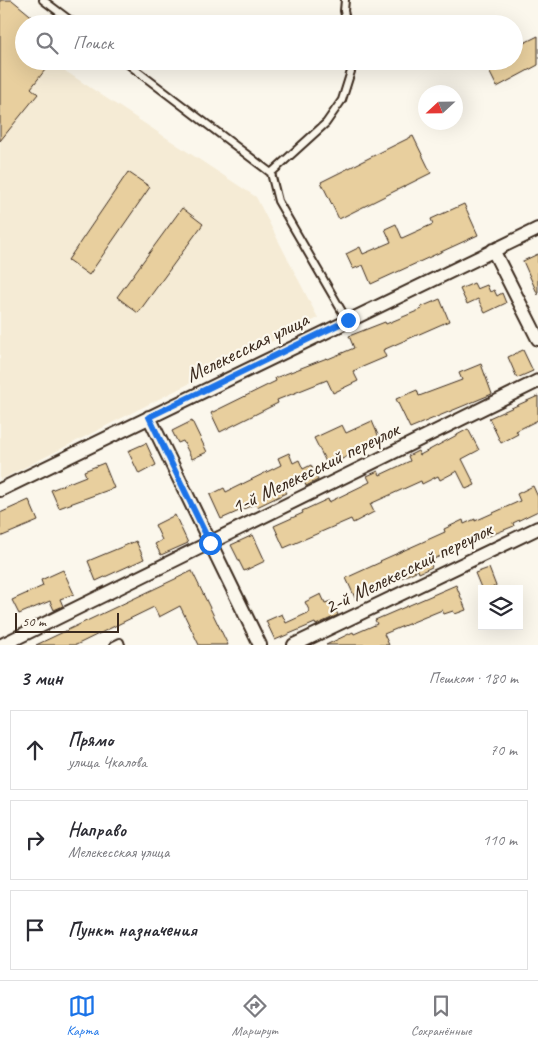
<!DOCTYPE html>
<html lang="ru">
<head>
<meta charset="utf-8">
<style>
  body { margin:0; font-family:Caveat,sans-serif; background:#f2f2f3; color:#2b2b33 }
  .controls { position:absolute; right:15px; bottom:15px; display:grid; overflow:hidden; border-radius:0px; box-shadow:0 5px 20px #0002 }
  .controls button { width:45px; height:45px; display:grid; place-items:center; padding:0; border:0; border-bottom:1px solid #e1e1e2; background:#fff; color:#2b2b33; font:25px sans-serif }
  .compass { position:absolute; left:418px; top:85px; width:45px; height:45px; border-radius:50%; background:#fff; box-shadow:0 5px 20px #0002; rotate:248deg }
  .scale { position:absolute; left:15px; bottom:12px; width:104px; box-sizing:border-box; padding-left:5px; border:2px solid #3b2a1e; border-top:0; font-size:14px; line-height:18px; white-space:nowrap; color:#3b2a1e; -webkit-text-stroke:4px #fbf7ec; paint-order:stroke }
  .stop { position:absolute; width:15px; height:15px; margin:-11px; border:4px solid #1a73e8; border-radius:50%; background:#fff }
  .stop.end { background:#1a73e8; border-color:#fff; box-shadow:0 1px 5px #0008 }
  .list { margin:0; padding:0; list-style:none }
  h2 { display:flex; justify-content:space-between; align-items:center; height:65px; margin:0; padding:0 20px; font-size:21px }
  h2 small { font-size:16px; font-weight:400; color:#7c7c81 }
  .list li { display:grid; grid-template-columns:32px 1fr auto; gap:15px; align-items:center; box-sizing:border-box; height:80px; margin:0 10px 10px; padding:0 10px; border:1px solid #e1e1e2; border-radius:0px }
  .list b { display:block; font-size:19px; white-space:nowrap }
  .list p { margin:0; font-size:16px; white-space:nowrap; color:#7c7c81 }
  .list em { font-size:16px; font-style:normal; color:#7c7c81 }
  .icon { flex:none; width:28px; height:28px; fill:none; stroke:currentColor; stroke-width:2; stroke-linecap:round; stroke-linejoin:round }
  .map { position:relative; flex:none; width:538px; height:645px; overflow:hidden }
  .search { position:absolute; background:#fff; box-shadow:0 5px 20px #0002; left:15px; right:15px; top:15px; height:55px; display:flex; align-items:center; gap:12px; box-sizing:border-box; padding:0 18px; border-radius:28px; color:#7c7c81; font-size:19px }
  .sheet { height:335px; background:#fff }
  nav { display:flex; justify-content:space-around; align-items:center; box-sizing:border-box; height:70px; border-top:1px solid #e1e1e2; background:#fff; font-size:14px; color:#7c7c81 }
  nav a { display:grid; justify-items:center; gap:2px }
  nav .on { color:#1a73e8 }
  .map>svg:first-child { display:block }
  .built { fill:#f5ebd5 }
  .building { fill:#e8cf9e; stroke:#3b2a1e }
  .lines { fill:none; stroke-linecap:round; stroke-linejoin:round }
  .service-casing { stroke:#3b2a1e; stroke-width:10 }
  .minor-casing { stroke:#3b2a1e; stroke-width:16 }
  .service { stroke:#fbf7ec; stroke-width:6 }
  .minor { stroke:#fbf7ec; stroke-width:12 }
  .route { stroke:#1a73e8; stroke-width:6 }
  .labels { text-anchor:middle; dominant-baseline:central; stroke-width:4.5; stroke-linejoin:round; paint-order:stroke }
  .street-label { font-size:21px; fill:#3b2a1e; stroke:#fbf7ec }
</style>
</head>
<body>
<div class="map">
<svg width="538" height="645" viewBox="0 0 538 645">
  <rect width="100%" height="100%" fill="#fbf7ec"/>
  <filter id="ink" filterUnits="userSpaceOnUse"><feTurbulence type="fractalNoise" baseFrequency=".02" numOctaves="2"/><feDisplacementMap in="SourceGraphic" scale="10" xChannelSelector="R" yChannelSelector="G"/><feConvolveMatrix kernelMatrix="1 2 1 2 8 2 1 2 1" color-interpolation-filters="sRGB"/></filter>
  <g filter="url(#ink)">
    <!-- built -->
    <path class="built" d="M0,28L24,61H50L256,197L318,318L0,480Z"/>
    <!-- building -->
    <path class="building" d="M0,0H12L41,24H24V61H52L31,88L38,94L0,141Z
      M538,36V65L497,87L484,61H514V48Z
      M413,136L431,173L339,219L321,182Z
      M128,172L150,187L89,275L68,260Z
      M464,204L478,235L371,284L363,265L353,269L346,254L360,247L363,254L391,242L385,229L396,224L402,238L433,224L431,219Z
      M182,208L203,224L138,313L117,297Z
      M538,254V295L523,261Z
      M474,283L477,289L487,285L490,292L494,290L497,296L502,293L506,303L485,313L478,299L467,304L460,289Z
      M440,299L449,321L383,350L386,357L353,371L358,381L333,393L327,380L277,400L278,403L220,432L211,413L276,381L275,378L327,358L328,359L354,348L349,336L385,322L386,324L422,309L421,307Z
      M523,350L533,371L517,378L508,357Z
      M481,364L492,394L410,428L396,399L417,390L419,396L462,380L459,373Z
      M538,396V420L516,431L518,434L501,443L489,418Z
      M192,421L207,452L192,459L183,441L178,443L172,431Z
      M372,421L381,442L362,450V449L328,466L314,438L342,425L346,433Z
      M468,429L479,450L462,459L475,485L466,489L457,471L440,480L438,476L422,484L421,481L370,504L374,512L353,523L351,519L284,548L274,526L303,513L302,511L328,499L329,502L370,482L367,476L378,471L380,475L410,461L408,456L418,451L420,455Z
      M146,443L156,465L139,474L128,451Z
      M289,453L293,463L299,460L303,469L311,465L318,480L306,486L304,481L284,490L286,493L257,507L255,504L221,519L210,495L224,488L226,492L281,465L278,458Z
      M104,463L114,488L59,508L51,490L86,476L84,471Z
      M533,486L538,497V511L513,523L514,526L489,536V535L429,561L432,567L419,573L418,570L356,600L346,578L381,562L380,561L445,532L444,529L463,520L464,524L475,519V521L520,501L517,494Z
      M29,500L38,521L0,537V513Z
      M175,515L188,543L161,555L155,544L162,540L155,525Z
      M253,535L265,561L244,571L231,545Z
      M136,541L144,559L96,581L88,561Z
      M489,568L496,586L488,589H482V590L475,573Z
      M63,570L74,594L60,599L63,606L54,610L50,601L19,614L12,600L43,586L41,580Z
      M192,571L228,645H199L180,606L159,617L154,607L76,645H36Z
      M456,585L466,610L455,614L453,611L444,614L442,610L396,629L384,634L389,645H326L353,632L354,634L377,624L375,620Z
      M321,594L325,603L331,601L338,615L316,625L315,623L275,640L266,621L282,614L286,623L310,612L305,602Z"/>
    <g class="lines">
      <!-- service casing -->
      <g class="service-casing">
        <path id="service" d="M43,0L75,24
          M345,0L344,11L347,24
          M124,61L271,173
          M347,320L278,201L271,173L326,123L342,100L353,65V61
          M114,645L120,642L121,645"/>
      </g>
      <!-- minor casing -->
      <g class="minor-casing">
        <path id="minor" d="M493,250L538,339
          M149,417L260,645
          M0,490L538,229
          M2,645L538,381
          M294,645L538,528"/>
      </g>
      <!-- service -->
      <use href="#service" class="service"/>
      <!-- minor -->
      <use href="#minor" class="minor"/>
    </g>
  </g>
  <g class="lines" filter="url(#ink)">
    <!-- route -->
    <path class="route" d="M210,543L149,417L348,320"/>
  </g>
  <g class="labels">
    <!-- street labels -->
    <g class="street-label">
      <text transform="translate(247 347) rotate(-26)">Мелекесская улица</text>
      <text transform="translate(315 468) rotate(-26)">1-й Мелекесский переулок</text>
      <text transform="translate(408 568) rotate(-26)">2-й Мелекесский переулок</text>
    </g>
  </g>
</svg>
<div class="controls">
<button><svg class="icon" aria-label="layers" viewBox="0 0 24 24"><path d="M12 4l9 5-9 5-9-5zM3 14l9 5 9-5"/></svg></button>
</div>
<svg class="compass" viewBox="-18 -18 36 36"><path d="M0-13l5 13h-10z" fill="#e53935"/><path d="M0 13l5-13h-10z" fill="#7c7c81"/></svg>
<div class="scale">50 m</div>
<div class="stop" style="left:210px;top:543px"></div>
<div class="stop end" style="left:348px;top:320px"></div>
<div class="search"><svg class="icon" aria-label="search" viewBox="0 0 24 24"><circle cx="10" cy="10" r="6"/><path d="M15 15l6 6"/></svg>Поиск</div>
</div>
<section class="sheet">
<h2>3 мин<small>Пешком · 180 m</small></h2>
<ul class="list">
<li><svg class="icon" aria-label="ahead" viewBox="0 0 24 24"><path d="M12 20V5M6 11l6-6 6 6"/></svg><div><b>Прямо</b><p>улица Чкалова</p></div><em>70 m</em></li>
<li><svg class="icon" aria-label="right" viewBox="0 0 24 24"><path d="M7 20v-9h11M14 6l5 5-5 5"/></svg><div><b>Направо</b><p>Мелекесская улица</p></div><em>110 m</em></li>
<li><svg class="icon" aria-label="arrive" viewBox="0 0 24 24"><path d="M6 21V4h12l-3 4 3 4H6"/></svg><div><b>Пункт назначения</b></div></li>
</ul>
</section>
<nav>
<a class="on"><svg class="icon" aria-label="map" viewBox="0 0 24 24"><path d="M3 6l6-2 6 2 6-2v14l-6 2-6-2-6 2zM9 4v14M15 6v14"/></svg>Карта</a>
<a><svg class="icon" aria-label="directions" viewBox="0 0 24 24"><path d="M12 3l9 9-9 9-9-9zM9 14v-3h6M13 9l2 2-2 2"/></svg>Маршрут</a>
<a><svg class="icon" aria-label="saved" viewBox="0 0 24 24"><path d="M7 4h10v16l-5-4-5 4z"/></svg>Сохранённые</a>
</nav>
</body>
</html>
